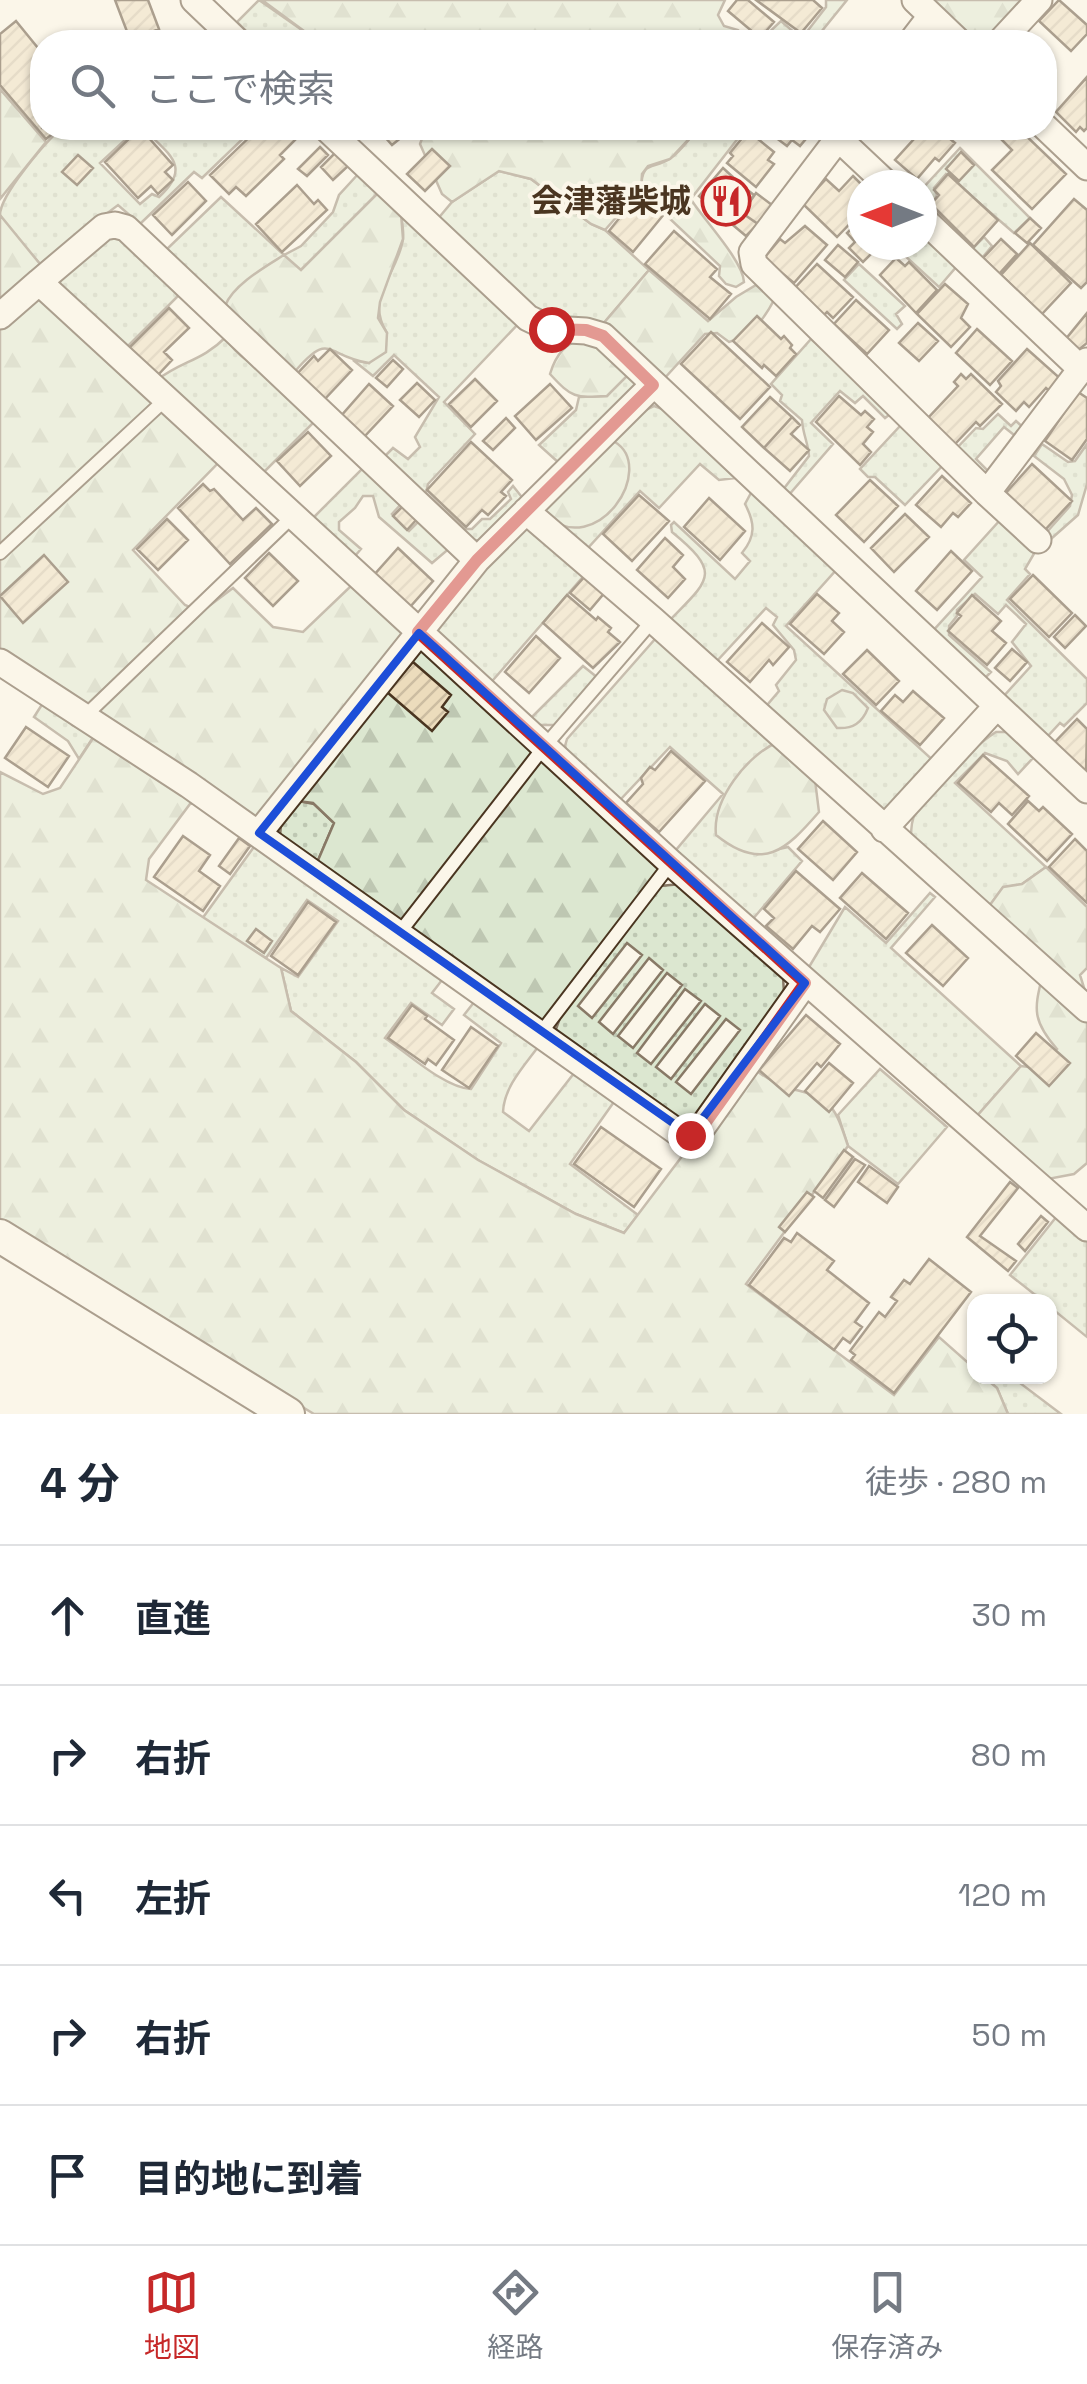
<!DOCTYPE html>
<html lang="ja">
<head>
<meta charset="utf-8">
<style>
  body { margin:0; font-family:"Space Grotesk","Noto Sans JP",sans-serif; background:#f6f6f7; color:#1f2937 }
  .controls { position:absolute; right:30px; bottom:30px; display:grid; overflow:hidden; border-radius:20px; box-shadow:0 2px 8px #0004 }
  .controls button { width:90px; height:90px; display:grid; place-items:center; padding:0; border:0; border-bottom:2px solid #e0e1e3; background:#fff; color:#1f2937; font:50px sans-serif }
  .compass { position:absolute; left:847px; top:170px; width:90px; height:90px; border-radius:50%; background:#fff; box-shadow:0 2px 8px #0004; rotate:270deg }
  .stop { position:absolute; width:30px; height:30px; margin:-22px; border:8px solid #c62828; border-radius:50%; background:#fff }
  .stop.end { background:#c62828; border-color:#fff; box-shadow:0 2px 10px #0008 }
  .list { margin:0; padding:0; list-style:none }
  h2 { display:flex; justify-content:space-between; align-items:center; height:130px; margin:0; padding:0 40px; font-size:42px }
  h2 small { font-size:32px; font-weight:400; color:#747a83 }
  .list li { display:grid; grid-template-columns:65px 1fr auto; gap:30px; align-items:center; box-sizing:border-box; height:140px; padding:0 40px; border-top:2px solid #e0e1e3 }
  .list b { display:block; font-size:38px; white-space:nowrap }
  .list em { font-size:32px; font-style:normal; color:#747a83 }
  .icon { flex:none; width:55px; height:55px; fill:none; stroke:currentColor; stroke-width:2; stroke-linecap:round; stroke-linejoin:round }
  .map { position:relative; flex:none; width:1087px; height:1414px; overflow:hidden }
  .search { position:absolute; background:#fff; box-shadow:0 2px 8px #0004; left:30px; right:30px; top:30px; height:110px; display:flex; align-items:center; gap:25px; box-sizing:border-box; padding:0 35px; border-radius:40px; color:#747a83; font-size:38px }
  .sheet { height:830px; background:#fff }
  nav { display:flex; justify-content:space-around; align-items:center; box-sizing:border-box; height:140px; border-top:2px solid #e0e1e3; background:#fff; font-size:28px; color:#747a83 }
  nav a { display:grid; justify-items:center; gap:5px }
  nav .on { color:#c62828 }
  .map>svg:first-child { display:block }
  .grass { fill:url(#grass-dots); stroke:#887966; stroke-width:2.5; fill-rule:evenodd }
  .forest { fill:url(#forest-firs); stroke:#887966; stroke-width:2.5 }
  .building { fill:url(#building-hatch); stroke:#4a3520; stroke-width:2.5 }
  .lines { fill:none; stroke-linecap:round; stroke-linejoin:round }
  .service-casing { stroke:#4a3520; stroke-width:16 }
  .minor-casing { stroke:#4a3520; stroke-width:29 }
  .tertiary-casing { stroke:#4a3520; stroke-width:36 }
  .service { stroke:#fbf6e9; stroke-width:12 }
  .minor { stroke:#fbf6e9; stroke-width:25 }
  .tertiary { stroke:#fbf6e9; stroke-width:32 }
  .route { stroke:#c62828; stroke-width:12 }
  .marked { fill:none; stroke:#1d4ed8; stroke-width:8; stroke-linejoin:round }
  .labels { text-anchor:middle; dominant-baseline:central; stroke-width:8; stroke-linejoin:round; paint-order:stroke }
  .poi-label { font-size:32px; font-weight:bold; fill:#4a3520; stroke:#fbf6e9; text-anchor:end }
</style>
</head>
<body>
<div class="map">
<svg width="1087" height="1414" viewBox="0 0 1087 1414">
  <defs>
    <pattern id="grass-dots" width="8" height="8" patternUnits="userSpaceOnUse" patternTransform="scale(2.5)"><rect width="8" height="8" fill="#dce7d0"/><path d="M2 2h.1M6 6h.1" fill="none" stroke="#bec7b2" stroke-width="1.8" stroke-linecap="round"/></pattern>
    <pattern id="forest-firs" width="22" height="20" patternUnits="userSpaceOnUse" patternTransform="scale(2.5)"><rect width="22" height="20" fill="#dce7d0"/><path d="M5 1l3.5 6h-7zM16 11l3.5 6h-7z" fill="#bec7b2"/></pattern>
    <pattern id="building-hatch" width="6" height="6" patternUnits="userSpaceOnUse" patternTransform="scale(2.5)"><rect width="6" height="6" fill="#ecdcbc"/><path d="M-1 1l2-2M0 6l6-6M5 7l2-2" fill="none" stroke="#ccbda1"/></pattern>
  </defs>
  <rect width="100%" height="100%" fill="#fbf6e9"/>
  <!-- grass -->
  <path class="grass" d="M259,0L319,42H257L237,22Z
    M826,0H847L813,42H759L781,21L797,35L806,33L826,7Z
    M62,128H138L100,163L140,204L152,194L159,197C193,166 168,154 143,128H254L202,178L194,172L140,224L118,205L40,264C31,253 5,228 0,215C0,195 46,141 62,128Z
    M699,128H746L690,200L685,195H674L663,207L641,189C642,158 653,171 671,158C682,150 690,137 699,128Z
    M960,148L1030,218L1014,233L946,174L934,188L937,195L931,206L974,247L984,237L992,246L982,258L922,202V189Z
    M499,171L531,179L591,224L605,230L649,270L603,324L547,318L436,221L452,202Z
    M360,172L379,192L301,270L225,307L167,249L221,197L284,255L301,246L333,212L339,195Z
    M401,214L519,323L444,402L475,434L428,484L426,493L465,529H472L482,519H490L511,499L508,492L513,486L525,501L482,540L472,541L382,459L393,448L408,459L420,447L415,437L439,397L394,355L373,376L353,360L369,363L387,333C364,297 398,274 403,239C404,232 402,222 401,214Z
    M922,234L957,266L939,287L903,254L912,245H922Z
    M102,235L122,236L181,293L125,349L61,291C53,267 86,249 102,235Z
    M859,264L905,306L896,314L902,324L897,329L844,280Z
    M227,336L315,421L261,475L157,380C183,360 201,362 227,336Z
    M811,339L893,412L885,418L863,396L855,403L840,391L811,423L833,444L787,497L782,491L809,456C808,442 803,435 802,420L780,401L782,395L771,384Z
    M627,370L637,380V389L559,463L539,445L576,410L579,397L607,396Z
    M654,406L668,411L735,478L719,480L700,464L659,508L640,491L587,549L554,520L555,498L641,412Z
    M998,414L1011,426L1016,421L1026,430L1019,439L1004,427L976,459L990,473L978,474L955,450L976,428L983,429Z
    M901,425L944,464L905,505L875,477H868L860,469Z
    M1042,444L1068,462L1075,461L1087,444V484L1078,515L1052,538L1046,533L1070,506L1072,495L1064,479L1034,456Z
    M365,466L403,502L392,514L409,531L422,518L451,547L432,563L379,517L373,496H363L355,508L339,522V530L361,549L355,556L313,518Z
    M752,491L837,569L786,626L937,764L887,811L875,809L768,710V704L779,691L776,685L796,660L794,650L773,625L777,617L766,608L716,662L670,620C710,579 722,573 672,532L671,525L674,522L735,579L750,561L742,553C756,536 755,523 745,504Z
    M1001,519L1035,552L1025,569L1030,574L1007,600L1087,679V703L1064,726L1060,723L1046,738L1003,697L1031,666L1012,642L1026,624L1006,605L998,614L975,594L957,610V616L949,626V635L991,672L983,680L931,633L982,577L964,560Z
    M532,527L588,571L487,687L432,634L481,568L523,528Z
    M656,638L778,742L758,854L788,847L802,861L752,920L676,850L723,794L670,747L620,800L568,755L565,746L567,739Z
    M583,666L598,678L556,725H539L531,718Z
    M43,703L71,718L72,725L94,736L79,759L68,741L34,717Z
    M996,732H1007L1033,758L1018,774L1007,761L985,753L955,783L1046,867L1022,884L1003,888L987,909L911,838C911,830 911,821 915,814C928,793 975,745 996,732Z
    M298,801L314,804L334,823L316,865L280,836L281,825Z
    M256,844L442,980L432,993L454,1009L442,1025L411,1003L385,1038C407,1053 445,1088 471,1089L501,1043L464,1015L475,1001L538,1047C524,1066 504,1087 503,1112L529,1131L575,1072L616,1099L570,1164L638,1215L624,1233L576,1214L478,1160L404,1110L356,1062L291,1011L281,968L298,977L338,921L307,900L266,958L202,919Z
    M681,884L783,976L784,994L696,1115L687,1119L674,1118L561,1039L556,1029L560,1018L660,886ZM627,943L642,955L592,1018L578,1006ZM649,958L663,970L613,1034L599,1022ZM667,973L682,985L633,1048L618,1036ZM685,989L701,1001L651,1064L637,1053ZM705,1004L720,1016L671,1079L656,1067ZM726,1019L740,1030L691,1094L676,1082Z
    M930,893L935,897L891,948L1021,1066L977,1116L806,972L845,907L886,943Z
    M880,1069L947,1127L898,1184L848,1146L838,1115Z
    M1057,1216L1087,1241V1337L1050,1307V1302L1043,1301L1010,1275Z
    M984,1377H1012L1061,1414H1008L997,1388Z"/>
  <!-- forest -->
  <path class="forest" d="M262,0H725L718,15L724,26L738,30L750,42H319Z
    M907,0H1034L995,42H950Z
    M0,89L46,142L0,199Z
    M426,128H699L670,159L648,166L642,174L641,189L605,230L591,224L531,179L499,171L452,202L442,194L420,144Z
    M379,192L401,214L403,239L380,302L378,318L387,333L386,352L369,363C324,356 331,328 291,376C260,375 210,346 225,306C233,285 265,267 284,255L301,270Z
    M674,195H685L692,201C705,221 743,261 744,282L736,287L726,284L719,276L720,266L668,217L663,207Z
    M0,215L40,264L0,300Z
    M649,270L708,321L736,297L756,285L775,298C765,318 752,336 729,342L717,333L705,334L662,381L603,324Z
    M35,299L46,301L222,459L133,550L185,605L201,612L233,588L273,627L303,632L352,585L665,864L540,1026L316,865L334,823L313,803L298,801L267,829L200,802L190,804L149,859L146,880L281,968L291,1011L356,1062L404,1110L478,1160L576,1214L624,1233L742,1077L755,1070C766,1077 779,1087 791,1089C832,1097 835,1107 848,1146L746,1284L894,1395L939,1337L974,1368V1376L984,1377L997,1388L1008,1414H314L10,1229L0,1240V772L43,794L60,788L92,740L102,715L0,658V329Z
    M587,337L627,370V376L607,396C575,398 572,398 550,374C556,354 566,342 587,337Z
    M592,437C598,438 609,439 615,442C657,468 598,561 544,515L542,502Z
    M842,690L853,693L868,708C862,723 853,729 837,728L824,710L827,699Z
    M778,742L814,772L819,812C786,850 763,873 716,835C712,800 747,755 778,742Z
    M1046,867L1087,907V968L1080,975L1087,997V1163L1074,1174L1048,1179L977,1116L1021,1066L1037,1068L1057,1049C1027,1015 1037,1004 1045,963L987,909L1003,887L1022,884Z"/>
  <!-- building -->
  <path class="building" d="M115,0H148L159,29L149,33L152,42H131Z
    M737,0H748L774,22L760,38L728,11Z
    M756,0H813L822,8L801,33Z
    M1059,0L1087,25V34L1071,51L1039,21Z
    M16,21L42,53V128H60L46,139L0,85V34Z
    M1087,77V128L1084,131L1080,127L1076,132L1056,112Z
    M140,128L173,165L165,172L173,180L158,194L151,186L138,198L105,162Z
    M259,128L305,130L280,155L284,159L246,196L236,187L229,194L210,175Z
    M377,128H413L392,145Z
    M763,128H815L800,146L792,140L787,146Z
    M924,128H937L955,143L939,161L935,158L917,179L895,160Z
    M1009,128H1018L1066,174L1032,209L992,170L1012,150L999,137Z
    M748,131L774,152L768,160L774,164L756,187L727,163L733,156L730,153Z
    M320,147L328,155L307,176L298,169Z
    M432,149L450,166L425,191L407,174Z
    M961,152L974,165L959,181L946,169Z
    M335,153L348,166L333,180L321,167Z
    M78,155L93,168L77,185L62,172Z
    M723,168L745,188L721,215L699,196Z
    M948,174L998,220L974,247L931,204L939,195L934,190Z
    M853,176L862,185V211L837,237L803,204L826,179L839,191Z
    M188,182L206,201L172,235L153,215Z
    M297,185L314,204L318,200L327,210L282,252L256,224Z
    M745,188L754,195L742,213L758,224L746,236L721,215Z
    M640,192L665,213L633,252L609,231Z
    M756,193L772,205L758,224L742,213Z
    M1074,199L1087,210V282L1081,288L1033,245Z
    M862,218V245H880L863,262L849,248L855,242L847,233Z
    M1030,218L1041,228L1027,243L1015,233Z
    M805,226L827,245L794,283L764,258L780,239L785,243Z
    M674,231L717,269L710,277L731,294L710,319L645,264Z
    M1001,239L1017,254L999,274L983,258Z
    M1030,243L1071,283L1042,314L1001,275Z
    M838,245L858,262L845,277L825,260Z
    M896,258L905,266L909,262L937,290L916,313L880,275Z
    M817,264L853,297L833,318L827,312L822,317L793,290Z
    M945,284L968,304L961,318L970,327L951,347L917,314Z
    M856,300L889,330L867,354L834,324Z
    M169,308L189,328L164,352L172,360L157,376L129,348Z
    M1087,313V343L1077,351L1065,340Z
    M757,316L781,339L784,336L792,345L790,348L796,354L776,376L764,365L762,368L733,341Z
    M918,323L938,341L919,361L899,343Z
    M977,329L1012,361L990,385L956,353Z
    M711,332L770,387L740,419L681,364Z
    M330,349L352,370L323,401L296,375L314,356L318,361Z
    M1027,349L1063,381L1052,393L1046,388L1029,407L1024,402L1016,411L996,392L1001,386L998,381Z
    M393,360L403,369L387,387L376,378Z
    M961,374L966,379L971,374L1002,404L980,426L976,422L955,444L928,418L958,386L954,382Z
    M475,379L497,401L471,427L449,404Z
    M417,383L435,400L419,417L400,400Z
    M369,384L393,406L364,437L341,416Z
    M550,384L572,408L536,440L515,416Z
    M1078,392L1087,398V439L1072,460L1045,441Z
    M839,396L861,415L865,411L874,419L867,427L873,432L863,444L871,452L860,465L816,422Z
    M770,397L792,417L764,448L742,427Z
    M792,417L800,425L791,434L809,450L790,471L764,448Z
    M506,418L515,428L493,450L483,441Z
    M308,432L331,456L300,486L277,461Z
    M471,442L512,480L501,492L506,496L488,515L482,510L466,527L427,490Z
    M1032,464L1072,501L1044,531L1004,495Z
    M942,476L971,503L958,517L953,513L941,527L916,505Z
    M870,480L898,506L864,542L836,515Z
    M203,484L210,491L214,489L243,520L256,508L272,524L230,564L178,508Z
    M639,495L669,521L632,561L603,534Z
    M709,498L745,531L720,560L684,527Z
    M404,505L417,519L407,530L393,516Z
    M905,514L929,537L894,572L871,548Z
    M167,519L188,540L158,570L137,549Z
    M665,538L683,555L673,567L685,579L668,598L637,570Z
    M398,548L433,581L410,607L374,575Z
    M951,551L972,571L937,610L916,591Z
    M269,553L298,581L273,606L245,578Z
    M44,555L68,582L23,623L0,596Z
    M587,574L606,591L590,610L570,593Z
    M1033,575L1072,613L1049,637L1010,599Z
    M817,594L839,613L832,621L844,632L824,654L790,624Z
    M567,595L596,620L598,617L611,628L608,632L620,642L593,668L543,623Z
    M972,595L1001,621L992,631L1006,643L987,665L948,631L961,616L957,613Z
    M1075,615L1086,626L1065,648L1054,637Z
    M762,623L789,647L773,665L769,660L750,682L727,662Z
    M536,636L560,658L529,693L505,672Z
    M1012,649L1027,662L1010,681L995,668Z
    M867,650L899,681L876,705L843,674Z
    M413,662L451,695L442,707L448,712L432,731L387,692Z
    M913,691L944,718L920,745L881,711L895,695L903,702Z
    M1077,719L1087,729L1086,773L1054,743Z
    M26,727L69,756L48,787L5,758Z
    M671,751L705,781L659,832L626,803L643,784L641,778L650,767L655,770Z
    M983,755L1029,796L1012,815L999,803L991,812L958,783Z
    M1028,801L1039,811L1043,807L1072,834L1047,861L1008,824Z
    M823,821L857,852L833,880L798,849Z
    M183,836L210,855L199,871L220,886L203,911L154,877Z
    M239,838L250,846L230,874L219,866Z
    M1075,839L1087,851V903L1049,867Z
    M796,871L840,909L820,932L812,926L793,949L766,926L774,918L764,909Z
    M862,873L908,913L886,939L840,898Z
    M308,902L336,922L298,975L271,956Z
    M932,925L968,958L943,986L906,953Z
    M256,929L272,941L264,953L247,941Z
    M412,1005L427,1016L425,1019L454,1040L436,1065L428,1059L425,1064L388,1038Z
    M806,1015L840,1044L821,1067L817,1063L789,1096L759,1070Z
    M471,1027L498,1046L469,1088L442,1070Z
    M1036,1033L1070,1063L1049,1086L1016,1056Z
    M829,1063L853,1083L829,1112L805,1091Z
    M601,1127L661,1169L634,1207L574,1164Z
    M844,1150L853,1157L823,1198L814,1191Z
    M855,1159L865,1165L834,1207L825,1200Z
    M869,1166L898,1187L887,1203L858,1182Z
    M1010,1182L1018,1188L980,1236L1016,1261L1008,1271L967,1237Z
    M807,1192L814,1197L785,1232L779,1227Z
    M1041,1216L1048,1222L1025,1251L1018,1244Z
    M797,1233L834,1261L827,1270L869,1303L855,1322L862,1327L850,1343L843,1338L834,1350L749,1285L784,1238L791,1242Z
    M929,1259L971,1292L894,1393L851,1360L855,1355L850,1351L879,1312L885,1317L897,1301L891,1297L904,1280L910,1284Z"/>
  <g class="lines">
    <!-- service casing -->
    <g class="service-casing">
      <path id="service" d="M0,553L167,398
        M85,716L292,517
        M400,932L544,747L653,620
        M540,1034L671,863"/>
    </g>
    <!-- minor casing -->
    <g class="minor-casing">
      <path id="minor" d="M194,0L238,42
        M915,0L959,42
        M911,42L931,16
        M1000,42L1039,0
        M1044,126L1087,167
        M326,128L528,318L551,329L586,331L603,336L1087,790
        M846,128L752,252L754,264L987,493L1087,361
        M838,138L888,185
        M922,218L1081,369
        M39,282L104,227L115,225L126,228L477,560
        M0,316L39,282L671,863L1087,1228
        M987,493L1038,540
        M526,511L653,620L1087,1009
        M0,662L189,785L676,1131L690,1135L701,1129L805,983
        M884,829L996,707
        M259,833L477,560L653,385"/>
    </g>
    <!-- tertiary casing -->
    <g class="tertiary-casing">
      <path id="tertiary" d="M0,1236L288,1414"/>
    </g>
    <!-- service -->
    <use href="#service" class="service"/>
    <!-- minor -->
    <use href="#minor" class="minor"/>
    <!-- tertiary -->
    <use href="#tertiary" class="tertiary"/>
  </g>
  <g class="lines">
    <!-- route -->
    <path class="route" d="M551,329L586,330L603,336L653,385L477,560L418,632L805,983L701,1129L690,1135"/>
  </g>
  <!-- marked area -->
  <path d="M0 0H1087V1414H0ZM419,633L805,983L690,1135L259,833Z" fill="#fbf6e9" fill-opacity=".55" fill-rule="evenodd"/>
  <path class="marked" d="M419,633L805,983L690,1135L259,833Z"/>
  <!-- icons -->
  <defs>
    <g id="restaurant-ring" transform="scale(2.5)"><circle r="9.5" fill="#fbf6e9" stroke="#c62828" stroke-width="1.5"/><path d="M-5-6h1v4h1v-4h1v4h1v-4h1v5L-1.5 .5V6h-2V.5L-5-1ZM5-6V6H3V1.5H1.5Q1.5-4 5-6Z" fill="#c62828"/></g>
  </defs>
  <g fill-rule="evenodd">
    <use href="#restaurant-ring" x="726" y="201"/>
  </g>
  <g class="labels">
    <!-- poi labels -->
    <g class="poi-label">
      <text x="691" y="201">会津藩柴城</text>
    </g>
  </g>
</svg>
<div class="controls">
<button><svg class="icon" aria-label="locate" viewBox="0 0 24 24"><circle cx="12" cy="12" r="6"/><path d="M12 2v4M12 18v4M2 12h4M18 12h4"/></svg></button>
</div>
<svg class="compass" viewBox="-18 -18 36 36"><path d="M0-13l5 13h-10z" fill="#e53935"/><path d="M0 13l5-13h-10z" fill="#747a83"/></svg>
<div class="stop" style="left:551px;top:329px"></div>
<div class="stop end" style="left:690px;top:1135px"></div>
<div class="search"><svg class="icon" aria-label="search" viewBox="0 0 24 24"><circle cx="10" cy="10" r="6"/><path d="M15 15l6 6"/></svg>ここで検索</div>
</div>
<section class="sheet">
<h2>4 分<small>徒歩 · 280 m</small></h2>
<ul class="list">
<li><svg class="icon" aria-label="ahead" viewBox="0 0 24 24"><path d="M12 20V5M6 11l6-6 6 6"/></svg><div><b>直進</b></div><em>30 m</em></li>
<li><svg class="icon" aria-label="right" viewBox="0 0 24 24"><path d="M7 20v-9h11M14 6l5 5-5 5"/></svg><div><b>右折</b></div><em>80 m</em></li>
<li><svg class="icon" aria-label="left" viewBox="0 0 24 24"><path d="M17 20v-9H6M10 6l-5 5 5 5"/></svg><div><b>左折</b></div><em>120 m</em></li>
<li><svg class="icon" aria-label="right" viewBox="0 0 24 24"><path d="M7 20v-9h11M14 6l5 5-5 5"/></svg><div><b>右折</b></div><em>50 m</em></li>
<li><svg class="icon" aria-label="arrive" viewBox="0 0 24 24"><path d="M6 21V4h12l-3 4 3 4H6"/></svg><div><b>目的地に到着</b></div></li>
</ul>
</section>
<nav>
<a class="on"><svg class="icon" aria-label="map" viewBox="0 0 24 24"><path d="M3 6l6-2 6 2 6-2v14l-6 2-6-2-6 2zM9 4v14M15 6v14"/></svg>地図</a>
<a><svg class="icon" aria-label="directions" viewBox="0 0 24 24"><path d="M12 3l9 9-9 9-9-9zM9 14v-3h6M13 9l2 2-2 2"/></svg>経路</a>
<a><svg class="icon" aria-label="saved" viewBox="0 0 24 24"><path d="M7 4h10v16l-5-4-5 4z"/></svg>保存済み</a>
</nav>
</body>
</html>
